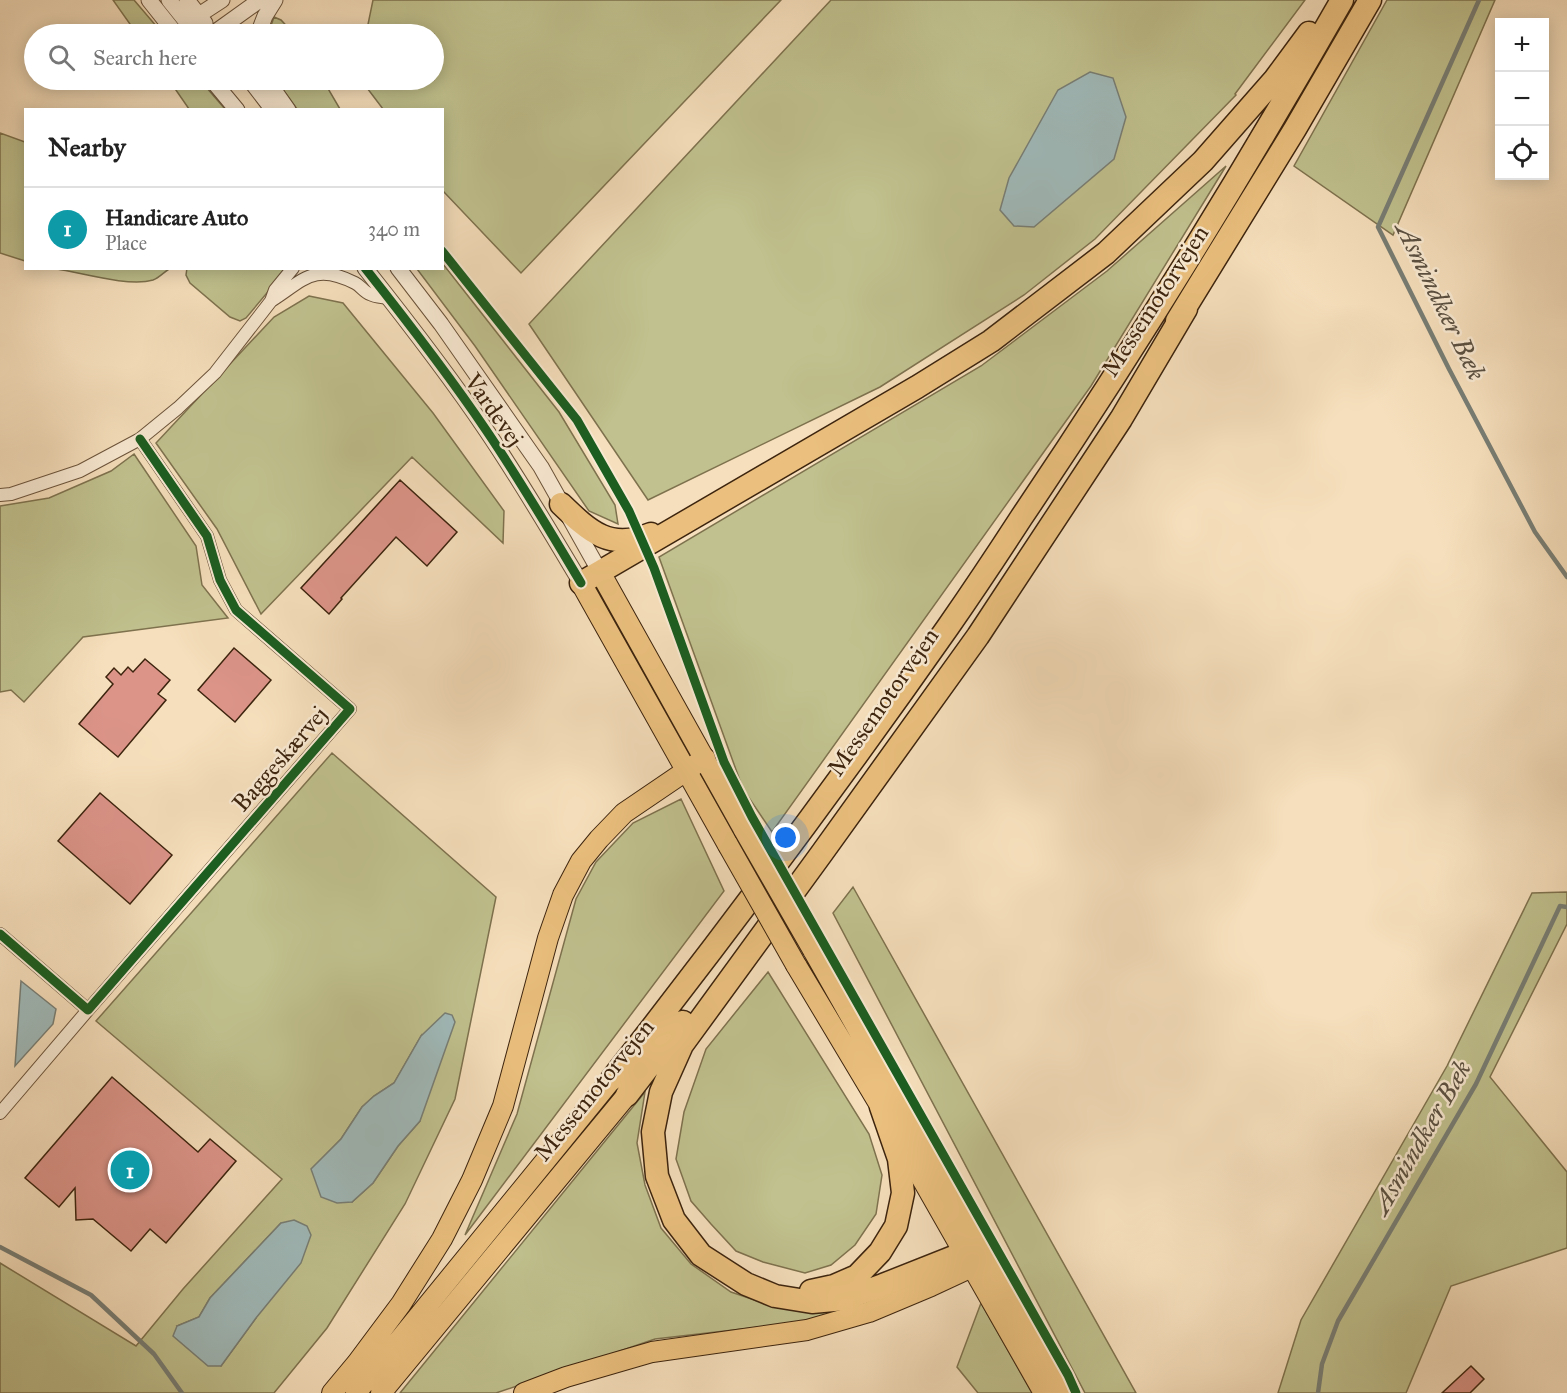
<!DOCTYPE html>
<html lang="en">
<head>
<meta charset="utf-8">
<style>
  body { margin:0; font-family:"IM FELL Great Primer",serif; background:#f6f6f6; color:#222 }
  .controls { position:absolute; right:18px; top:18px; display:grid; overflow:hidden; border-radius:0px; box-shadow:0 3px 15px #0003 }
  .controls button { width:54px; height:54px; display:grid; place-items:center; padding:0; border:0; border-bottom:2px solid #e0e0e0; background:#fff; color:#222; font:30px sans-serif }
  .you { position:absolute; left:786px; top:838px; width:21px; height:21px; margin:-15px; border:4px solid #fff; border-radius:50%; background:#1a73e8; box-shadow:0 0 0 9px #1a73e833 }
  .badge { display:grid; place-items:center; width:39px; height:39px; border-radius:50%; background:#111827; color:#fff; font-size:20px; font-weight:700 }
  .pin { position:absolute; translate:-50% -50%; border:3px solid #fff; box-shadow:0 2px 6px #0006 }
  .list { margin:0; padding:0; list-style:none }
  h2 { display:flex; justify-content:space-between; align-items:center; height:78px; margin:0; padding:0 24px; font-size:26px }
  h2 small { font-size:20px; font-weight:400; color:#767676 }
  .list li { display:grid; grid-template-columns:39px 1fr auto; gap:18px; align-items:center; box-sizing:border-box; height:84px; padding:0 24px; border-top:2px solid #e0e0e0 }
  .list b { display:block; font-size:22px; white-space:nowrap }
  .list p { margin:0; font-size:20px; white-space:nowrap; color:#767676 }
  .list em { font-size:20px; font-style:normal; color:#767676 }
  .icon { flex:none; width:33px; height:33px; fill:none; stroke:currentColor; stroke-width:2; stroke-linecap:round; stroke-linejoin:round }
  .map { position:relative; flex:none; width:1567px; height:1393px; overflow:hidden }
  .search { position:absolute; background:#fff; box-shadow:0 3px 15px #0003; left:24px; top:24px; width:420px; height:66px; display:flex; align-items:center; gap:15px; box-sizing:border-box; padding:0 21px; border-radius:33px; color:#767676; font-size:22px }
  .panel { position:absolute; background:#fff; box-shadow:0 3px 15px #0003; left:24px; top:108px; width:420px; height:162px; border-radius:0px }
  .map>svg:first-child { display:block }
  .green { fill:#c0c18e; stroke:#7e724e; stroke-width:1.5; fill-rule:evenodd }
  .water { fill:#a0baba; stroke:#787e75; stroke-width:1.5 }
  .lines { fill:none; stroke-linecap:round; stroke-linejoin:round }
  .stream { stroke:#787e75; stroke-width:4.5 }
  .building { fill:#dc9489; stroke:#3d240e; stroke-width:1.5 }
  .minor-casing { stroke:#6b533a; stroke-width:14 }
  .tertiary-casing { stroke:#6b533a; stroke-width:17 }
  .primary-casing { stroke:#3d240e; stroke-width:22 }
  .trunk-casing { stroke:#3d240e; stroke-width:22 }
  .motorway-casing { stroke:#3d240e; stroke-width:25 }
  .minor { stroke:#f9ead3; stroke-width:12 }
  .tertiary { stroke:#f9ead3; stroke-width:15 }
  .primary { stroke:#ebc07e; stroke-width:20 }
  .trunk { stroke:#ebc07e; stroke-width:20 }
  .motorway { stroke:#ebc07e; stroke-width:22 }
  .primary-bridge-casing { stroke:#3d240e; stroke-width:22; stroke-linecap:butt }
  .primary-bridge { stroke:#ebc07e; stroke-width:20 }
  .cycleway-casing { stroke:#f9ead3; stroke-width:13 }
  .cycleway { stroke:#1b5e20; stroke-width:9 }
  .labels { text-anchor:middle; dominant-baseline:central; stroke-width:5; stroke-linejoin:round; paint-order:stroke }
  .street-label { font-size:24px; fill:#3d240e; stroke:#f9ead3 }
  .water-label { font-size:26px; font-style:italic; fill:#5b5142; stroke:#f9ead3 }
</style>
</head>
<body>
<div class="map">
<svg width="1567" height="1393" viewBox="0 0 1567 1393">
  <rect width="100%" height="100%" fill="#f6dfbc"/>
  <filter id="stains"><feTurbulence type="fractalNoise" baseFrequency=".00333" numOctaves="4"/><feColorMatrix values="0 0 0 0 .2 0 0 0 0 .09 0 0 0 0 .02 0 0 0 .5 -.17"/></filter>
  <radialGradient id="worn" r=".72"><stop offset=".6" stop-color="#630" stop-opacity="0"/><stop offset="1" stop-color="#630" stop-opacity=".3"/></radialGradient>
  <!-- green -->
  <path class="green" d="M113,0H134L163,34H137Z
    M373,0H781L521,273L443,191L442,110L383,109L361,80H434V34H366Z
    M831,0H1305L1235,94L1236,95L1095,239L1024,295L880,387L648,500L529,324Z
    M1387,0H1495L1393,235L1294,166Z
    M274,17L281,20L294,34H268Z
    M169,80H200L225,109H189Z
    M276,80H323L340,109H297Z
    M0,133L25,142V261L0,253Z
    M1226,166L1091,386L772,832L743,789L659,557L981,366L1107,271Z
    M443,264L559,412L615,505L618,524L589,511L475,346L417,269L442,268Z
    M187,268L287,269L246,318L240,321L230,317L190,283L186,275Z
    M57,269H169C164,272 159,278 153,280C129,287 82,273 57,269Z
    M309,296L343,303L433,413L504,511L503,543L412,457L261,614L217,529L156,443L274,317Z
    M134,454L196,546L202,585L228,618L83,637L24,702L11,690L0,692V506L49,498L111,471Z
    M332,753L496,897L455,1099L405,1204L327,1328L274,1393H0V1263L136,1346L183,1289L282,1179L96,1021ZM421,1036L420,1121L398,1146L373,1183L352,1202L312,1169L341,1139L362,1107L374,1096L394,1083ZM281,1223L256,1318L221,1366L177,1326L199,1317L210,1298Z
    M681,799L724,891L465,1235L517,1114L576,899L596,862L633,823Z
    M853,887L1136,1393H1085L833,913Z
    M1567,892V924L1490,1077L1567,1172V1248L1451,1286L1406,1393H1278L1301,1320L1447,1066L1532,893Z
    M768,972L869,1134L882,1175L876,1214L855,1245L831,1265L805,1273L763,1262L736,1251L711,1224L691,1201L676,1159L684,1112L706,1049Z
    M645,1092L637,1143L645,1185L661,1228L691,1264L731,1292L766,1304L840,1310L803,1322L655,1339L496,1393H400Z
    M981,1303L1032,1393H978L957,1367Z"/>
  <!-- water -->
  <path class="water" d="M1090,72L1113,78L1126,117L1114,159L1034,227L1014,226L1000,210L1009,178L1058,90Z
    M21,981L56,1009L53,1024L15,1066Z
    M445,1013L452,1015L455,1022L420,1121L398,1146L373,1183L352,1202L337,1203L321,1197L311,1169L341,1139L362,1107L374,1096L394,1083L421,1036Z
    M294,1220L307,1226L311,1235L301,1263L256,1318L221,1366H208L173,1336L177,1326L199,1317L210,1298L281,1223Z"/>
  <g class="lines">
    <!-- stream -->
    <path class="stream" d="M1479,0L1378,227L1449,369L1535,532L1567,577
      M0,1247L91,1295L154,1354L182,1393
      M1318,1393L1322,1364L1338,1321L1476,1084L1560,906L1567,907"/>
  </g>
  <!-- building -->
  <path class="building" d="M400,480L457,532L427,566L396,537L341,598L342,599L329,614L301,588Z
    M234,648L271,680L235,722L198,690Z
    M145,659L170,680L158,694L166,700L118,757L79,724L113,684L106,677L114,668L121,675L128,667L133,672Z
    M100,793L172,855L130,904L58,841Z
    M112,1077L198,1152L210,1139L236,1161L166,1243L150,1229L131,1251L93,1219L76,1220L75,1188L59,1207L25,1178Z
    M1471,1366L1484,1379L1470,1393H1442Z"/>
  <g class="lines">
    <!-- minor casing -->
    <g class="minor-casing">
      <path id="minor" d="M271,301C304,280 314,262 355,283C361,286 364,292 370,294C375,297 383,297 388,298
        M0,495L11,494L80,471L140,439L178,408L215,373L271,301L275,290L293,268
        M0,934L88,1010L350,709L236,610L220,580L207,536L140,439
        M0,1113L88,1010"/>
    </g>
    <!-- tertiary casing -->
    <g class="tertiary-casing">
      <path id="tertiary" d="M149,0L176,34
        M169,0L185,20L214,33L260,0
        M187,0L205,23
        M191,34L199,15L222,0
        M258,34L265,16L275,0
        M212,80L237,110
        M250,80L273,110
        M267,80L288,110
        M365,268C407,321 449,375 486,430C520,480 550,531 581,583
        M398,268L441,324L541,467L600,572"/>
    </g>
    <!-- primary casing -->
    <g class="primary-casing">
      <path id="primary" d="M600,572L744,830
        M581,583L728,845
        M813,950L1064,1393
        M796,965L881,1107L1044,1393"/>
    </g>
    <!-- trunk casing -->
    <g class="trunk-casing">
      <path id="trunk" d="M332,1393L357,1363L401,1304L442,1239L472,1180L503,1106L548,938L563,895L581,861L599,839L624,813L705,758
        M356,1393L612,1079
        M381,1393L627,1095
        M524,1393L566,1377L652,1352L807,1330L869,1312L931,1286L989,1259"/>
    </g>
    <!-- motorway casing -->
    <g class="motorway-casing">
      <path id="motorway" d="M1177,321L1295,129L1370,0
        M561,504C590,532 610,551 651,534
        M581,583L917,387L991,341L1106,253L1203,161L1275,79L1309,33
        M612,1079C728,931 840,781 948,627C973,591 997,555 1021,518C1135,349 1241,177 1342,0
        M627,1095L683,1022
        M980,1244L964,1253L883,1285L845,1299L812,1302L775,1296L746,1284L701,1255L674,1220L657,1176L653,1132L661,1092L682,1045L822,853L978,636L1121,419L1186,309
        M811,1291L834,1286L857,1276L880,1252L896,1226L903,1193L899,1159L881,1107"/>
    </g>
    <!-- minor -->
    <use href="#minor" class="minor"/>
    <!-- tertiary -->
    <use href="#tertiary" class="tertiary"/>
    <!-- primary -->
    <use href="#primary" class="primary"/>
    <!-- trunk -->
    <use href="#trunk" class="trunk"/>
    <!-- motorway -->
    <use href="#motorway" class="motorway"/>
    <!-- primary-bridge casing -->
    <g class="primary-bridge-casing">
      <path id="primary-bridge" d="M744,830L813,950
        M728,845L796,965"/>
    </g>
    <!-- primary-bridge -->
    <use href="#primary-bridge" class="primary-bridge"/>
    <!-- cycleway casing -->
    <g class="cycleway-casing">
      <path id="cycleway" d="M442,251L577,420L629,511L654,568L724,762L752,817L1068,1375L1076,1393
        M365,268C407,321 449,375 486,430C520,480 550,531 581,583
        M0,934L88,1010L350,709L236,610L220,580L207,536L140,439"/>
    </g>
    <!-- cycleway -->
    <use href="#cycleway" class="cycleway"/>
  </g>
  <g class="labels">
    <!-- street labels -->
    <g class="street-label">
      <text transform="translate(1155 301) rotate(-57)">Messemotorvejen</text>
      <text transform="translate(494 410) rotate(55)">Vardevej</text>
      <text transform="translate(883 702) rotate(-55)">Messemotorvejen</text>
      <text transform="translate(280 759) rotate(-49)">Baggeskærvej</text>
      <text transform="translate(594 1090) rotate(-51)">Messemotorvejen</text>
    </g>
    <!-- water labels -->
    <g class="water-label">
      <text transform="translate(1441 301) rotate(64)">Asmindkær Bæk</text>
      <text transform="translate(1421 1137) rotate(-60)">Asmindkær Bæk</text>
    </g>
  </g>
  <rect width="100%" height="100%" filter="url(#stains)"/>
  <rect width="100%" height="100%" fill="url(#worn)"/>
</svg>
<div class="controls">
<button>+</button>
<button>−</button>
<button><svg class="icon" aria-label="locate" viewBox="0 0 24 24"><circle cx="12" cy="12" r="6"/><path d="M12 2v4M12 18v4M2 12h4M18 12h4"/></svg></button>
</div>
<div class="you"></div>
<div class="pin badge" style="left:130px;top:1170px;background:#0f9aa8">1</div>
<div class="search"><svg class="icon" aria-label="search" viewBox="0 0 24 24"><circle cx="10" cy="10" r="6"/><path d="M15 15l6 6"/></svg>Search here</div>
<section class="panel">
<h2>Nearby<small></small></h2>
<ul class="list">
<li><span class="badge" style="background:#0f9aa8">1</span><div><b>Handicare Auto</b><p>Place</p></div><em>340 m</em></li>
</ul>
</section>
</div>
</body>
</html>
